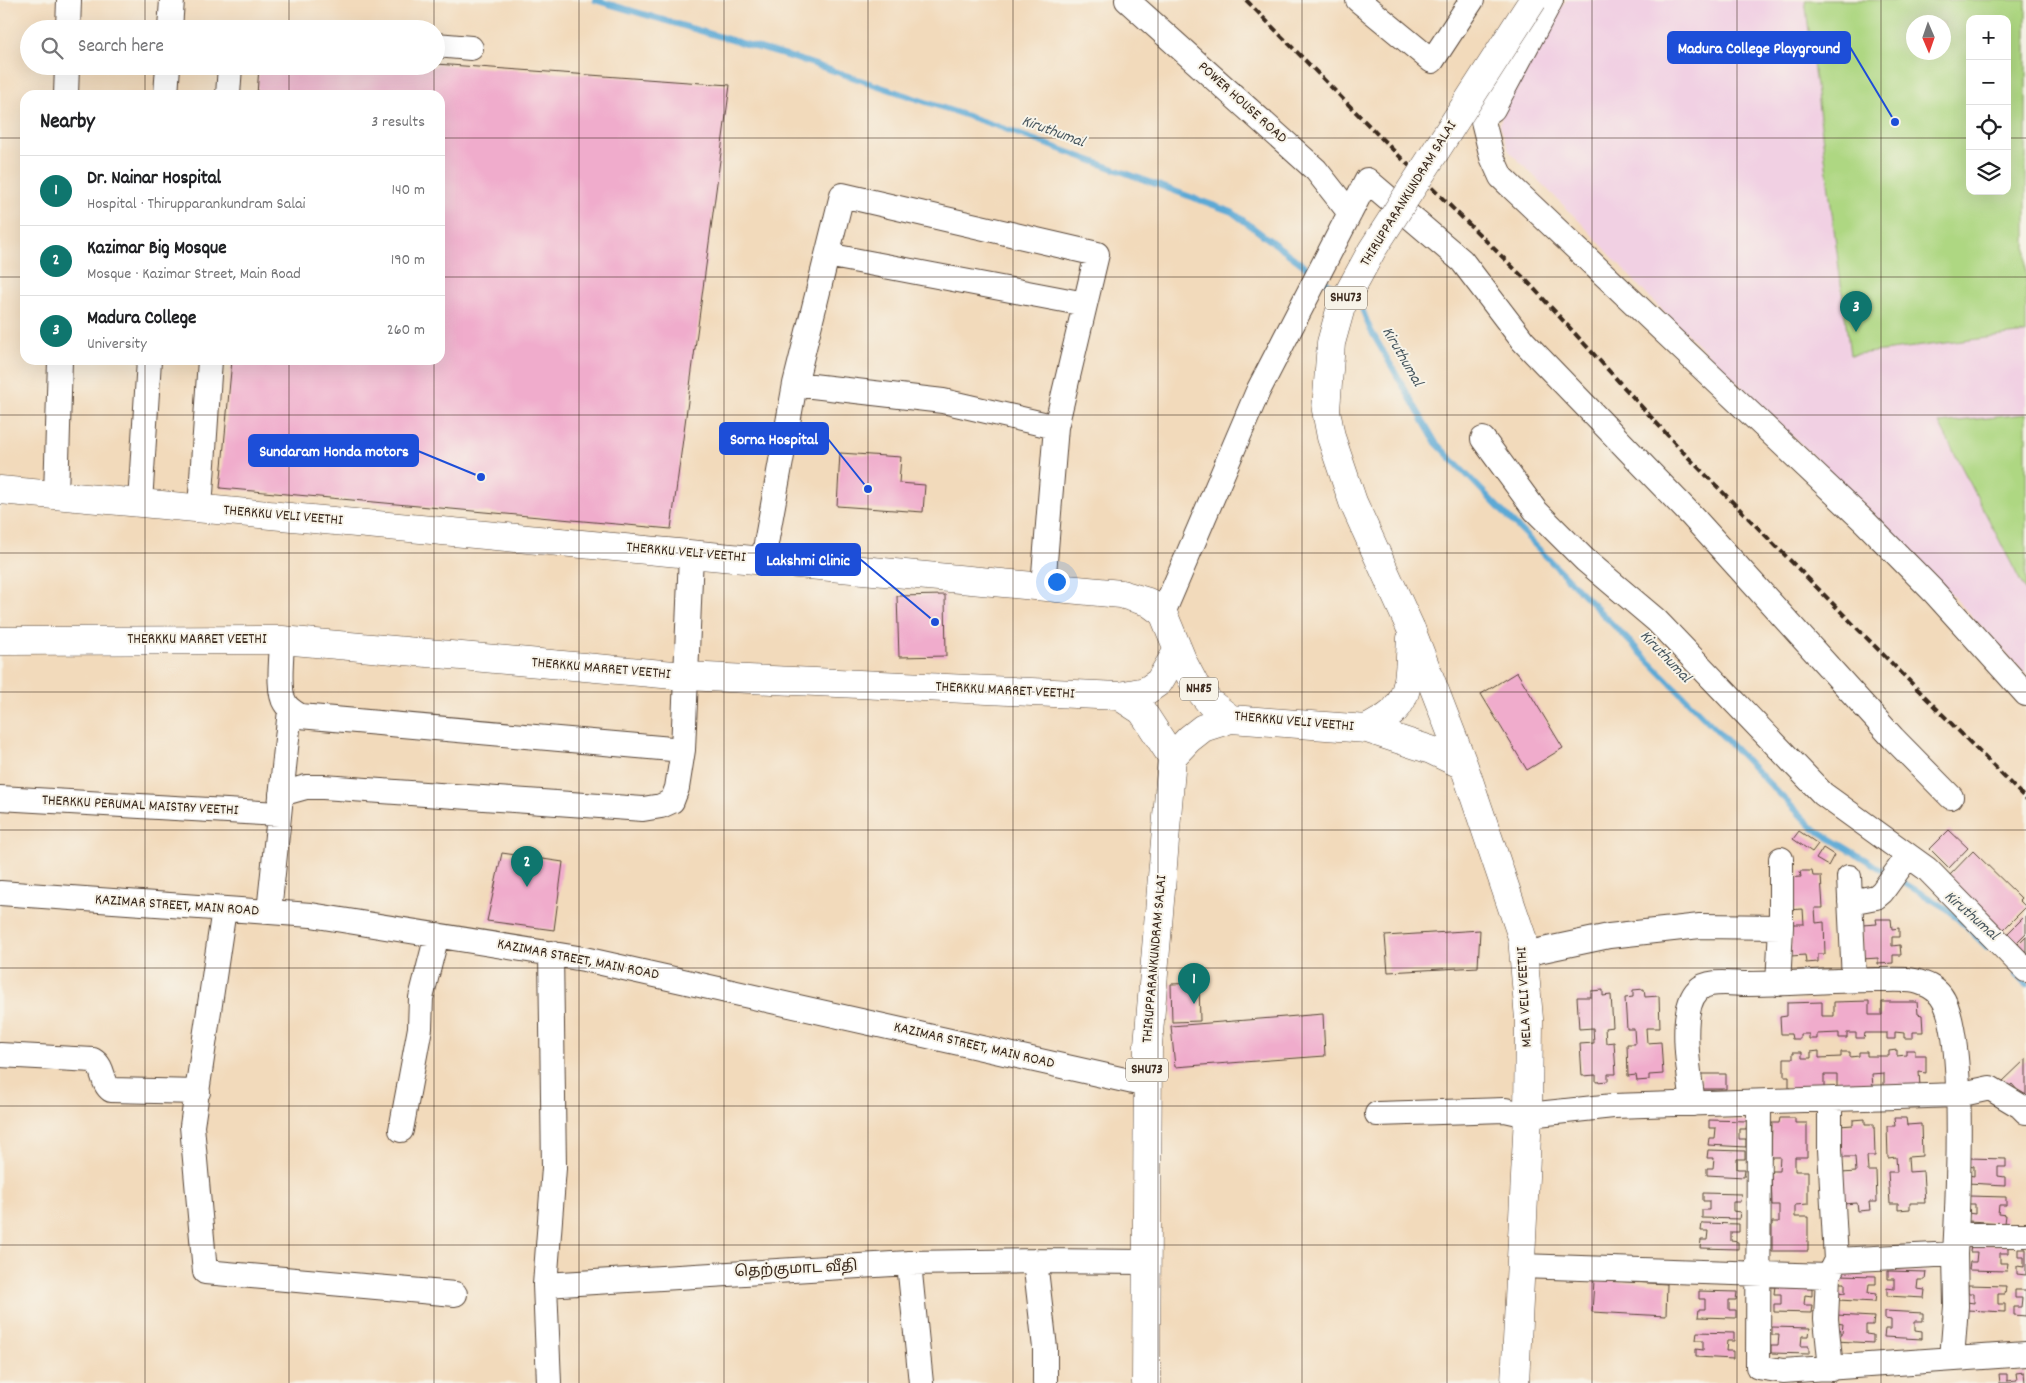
<!DOCTYPE html>
<html lang="en">
<head>
<meta charset="utf-8">
<style>
  body { margin:0; font-family:Dekko,"Noto Sans Tamil",sans-serif; background:#f2f2f2; color:#202124 }
  .controls { position:absolute; right:15px; top:15px; display:grid; overflow:hidden; border-radius:10px; box-shadow:0 5px 20px #0002 }
  .controls button { width:45px; height:45px; display:grid; place-items:center; padding:0; border:0; border-bottom:1px solid #e0e0e0; background:#fff; color:#202124; font:25px sans-serif }
  .compass { position:absolute; left:1906px; top:15px; width:45px; height:45px; border-radius:50%; background:#fff; box-shadow:0 5px 20px #0002; rotate:178deg }
  .you { position:absolute; left:1056px; top:581px; width:18px; height:18px; margin:-12px; border:4px solid #fff; border-radius:50%; background:#1a73e8; box-shadow:0 0 0 8px #1a73e833 }
  .badge { display:grid; place-items:center; width:32px; height:32px; border-radius:50%; background:#0f766e; color:#fff; font-size:16px; font-weight:700 }
  .pin { position:absolute; translate:-50% -41px; filter:drop-shadow(0 1px 2px #0008) }
  .pin::after { content:''; position:absolute; top:26px; width:18px; height:15px; background:inherit; clip-path:polygon(0 0,100% 0,50% 100%) }
  .list { margin:0; padding:0; list-style:none }
  h2 { display:flex; justify-content:space-between; align-items:center; height:65px; margin:0; padding:0 20px; font-size:21px }
  h2 small { font-size:16px; font-weight:400; color:#757577 }
  .list li { display:grid; grid-template-columns:32px 1fr auto; gap:15px; align-items:center; box-sizing:border-box; height:70px; padding:0 20px; border-top:1px solid #e0e0e0 }
  .list b { display:block; font-size:19px; white-space:nowrap }
  .list p { margin:0; font-size:16px; white-space:nowrap; color:#757577 }
  .list em { font-size:16px; font-style:normal; color:#757577 }
  .icon { flex:none; width:28px; height:28px; fill:none; stroke:currentColor; stroke-width:2; stroke-linecap:round; stroke-linejoin:round }
  .map { position:relative; flex:none; width:2026px; height:1383px; overflow:hidden }
  .search { position:absolute; background:#fff; box-shadow:0 5px 20px #0002; left:20px; top:20px; width:425px; height:55px; display:flex; align-items:center; gap:12px; box-sizing:border-box; padding:0 18px; border-radius:28px; color:#757577; font-size:19px }
  .panel { position:absolute; background:#fff; box-shadow:0 5px 20px #0002; left:20px; top:90px; width:425px; height:275px; border-radius:15px }
  .map>svg:first-child { display:block }
  .built { fill:#f1d0e3; fill-rule:evenodd }
  .green { fill:#aed782; stroke:#748050; fill-rule:evenodd }
  .lines { fill:none; stroke-linecap:round; stroke-linejoin:round }
  .stream { stroke:#5ca9d5; stroke-width:6 }
  .building { fill:#f0accc }
  .minor-casing { stroke:#564436; stroke-width:26 }
  .major-casing { stroke:#564436; stroke-width:29 }
  .minor { stroke:#fff; stroke-width:24 }
  .major { stroke:#fff; stroke-width:28 }
  .rail { stroke:#3b2a1e; stroke-width:4; stroke-dasharray:8 4; stroke-linecap:butt }
  .major-bridge-casing { stroke:#564436; stroke-width:29; stroke-linecap:butt }
  .major-bridge { stroke:#fff; stroke-width:28 }
  .grid { fill:none; stroke:#3b2a1e; stroke-width:1; stroke-opacity:0.55 }
  .labels { text-anchor:middle; dominant-baseline:central; stroke-width:4; stroke-linejoin:round; paint-order:stroke }
  .shield { fill:#f7f3e8; stroke:#73665b; stroke-width:1 }
  .shield-label { font-size:14px; font-weight:bold; fill:#3b2a1e }
  .street-label { font-size:15px; fill:#3b2a1e; stroke:#f7f3e8 }
  .water-label { font-size:16px; font-style:italic; fill:#47565e; stroke:#f7f3e8 }
  .leader { fill:none; stroke:#1d4ed8; stroke-width:2 }
  .callout-dot { fill:#1d4ed8; stroke:#f7f3e8; stroke-width:2 }
  .callout { fill:#1d4ed8; stroke:#1d4ed8; stroke-width:2 }
  .callout-label { font-size:16px; text-anchor:middle; font-weight:bold; fill:#fff }
</style>
</head>
<body>
<div class="map">
<svg width="2026" height="1383" viewBox="0 0 2026 1383">
  <rect width="100%" height="100%" fill="#f7f3e8"/>
  <filter id="ink" filterUnits="userSpaceOnUse"><feTurbulence type="fractalNoise" baseFrequency=".02" numOctaves="2"/><feDisplacementMap in="SourceGraphic" scale="10" xChannelSelector="R" yChannelSelector="G"/><feConvolveMatrix kernelMatrix="1 2 1 2 8 2 1 2 1" color-interpolation-filters="sRGB"/></filter>
  <filter id="wash" filterUnits="userSpaceOnUse"><feTurbulence type="fractalNoise" baseFrequency=".0096" numOctaves="4" result="noise"/><feDisplacementMap in="SourceGraphic" scale="20" xChannelSelector="R" yChannelSelector="G"/><feGaussianBlur stdDeviation="1.12" result="paint"/><feColorMatrix in="noise" values="0 0 0 0 0 0 0 0 0 0 0 0 0 0 0 0 0 1.4 0 .05"/><feComposite in="paint" operator="in"/></filter>
  <g filter="url(#wash)">
    <rect width="100%" height="100%" fill="#f2dabb"/>
    <!-- built -->
    <path class="built" d="M1566,0H2026V674L1904,544L1647,295L1584,226L1509,151L1500,125L1504,99L1519,71ZM1970,19H2007V191H1970ZM1914,22H1944V52H1914Z"/>
    <!-- green -->
    <path class="green" d="M1805,0H2026V333L1850,355ZM1970,19H2007V191H1970ZM1914,22H1944V52H1914Z
      M2026,414V592L1939,423Z"/>
    <g class="lines">
      <!-- stream -->
      <path class="stream" d="M595,0L807,62L997,126L1232,212L1314,273
        M1322,279L1343,293
        M1353,300L1361,306L1370,329L1436,443L1565,576L1813,828L1949,910L1987,947
        M2016,975L2026,985"/>
    </g>
    <g id="blocks">
      <!-- building -->
      <path class="building" d="M436,64L730,85L671,529L220,488L232,360H440V95H257L259,66H436Z
        M840,453L901,457L899,483L925,485L923,512L837,506Z
        M945,595L946,656L899,657L897,596Z
        M1517,672L1563,748L1527,770L1481,694Z
        M1949,830L1968,848L1949,868L1930,849Z
        M1799,831L1818,844L1812,852L1793,839Z
        M1823,848L1834,855L1828,866L1816,859Z
        M1973,851L2021,898L2019,900L2026,907L1997,936L1948,877Z
        M502,853L563,862L554,930L487,921Z
        M1800,871H1812L1813,876H1821L1823,908H1815L1816,923L1824,922L1825,954H1818V962L1806,963L1805,955L1791,956L1790,924H1804L1803,909L1788,910L1787,878L1801,877Z
        M2026,915V933L2016,943L2007,934Z
        M1876,919H1891L1892,929L1899,928V937H1892V946L1900,945L1901,955H1893V963L1878,964V958L1863,959L1862,925L1877,924Z
        M1480,930L1478,967L1388,972L1385,936Z
        M2026,936V953L2017,945Z
        M1199,983L1200,1021L1172,1022L1171,984Z
        M1644,989L1645,997L1659,996L1660,1028H1646L1647,1043L1661,1042L1663,1074L1649,1075V1080L1637,1081L1636,1075L1628,1076L1627,1044H1635L1634,1029H1627L1625,998L1633,997V990Z
        M1603,990V996L1611,995L1613,1027L1605,1028L1606,1043L1614,1042L1616,1074H1608V1081L1596,1082V1075L1582,1076L1580,1044L1594,1043L1593,1028L1579,1029L1577,997H1591V991Z
        M1869,1001V1015H1882V1002H1917L1918,1014L1922,1015L1923,1032H1913V1038H1904V1033L1895,1032V1039H1887V1033H1865L1864,1038H1856V1033H1847V1038H1839V1033L1817,1034V1039H1809V1034H1800V1039H1792L1791,1034H1781L1780,1017L1787,1016V1003L1822,1002V1016H1834V1002Z
        M1323,1014L1325,1056L1175,1067L1171,1026Z
        M1897,1050V1056L1906,1055V1050H1915V1055H1926V1073L1919,1072L1920,1086L1884,1087V1073L1872,1074L1873,1088L1837,1089V1075H1824V1088L1789,1089V1076H1784V1058H1793V1052H1802V1058H1811V1052L1819,1051V1058L1841,1057V1052H1850V1057L1859,1056V1052H1867V1056H1889V1051Z
        M2026,1059V1094L2019,1101L2014,1095L2018,1091L2012,1084L2007,1088L2001,1083Z
        M1701,1074H1726V1089H1701Z
        M1780,1118H1795V1123H1807V1157H1795V1171H1808V1204L1795,1205V1217H1808V1251H1772V1222H1779V1205H1772L1771,1171H1779L1780,1157H1771L1772,1123H1779Z
        M1894,1118H1906L1907,1125L1921,1124L1922,1156L1908,1157L1909,1172L1923,1171L1925,1203H1910V1209L1898,1210V1204H1890L1888,1172H1897L1896,1157L1888,1158L1887,1126H1895Z
        M1865,1119V1124H1874L1875,1156H1867L1868,1171H1876L1877,1202H1869L1870,1210L1858,1211L1857,1203L1843,1204L1842,1173L1856,1172L1855,1157H1840L1839,1126L1853,1125V1120Z
        M1709,1120L1747,1121L1746,1129H1739V1139H1746V1147L1708,1145L1709,1138H1715L1716,1128H1709Z
        M1708,1150L1745,1151V1159H1737V1169H1745L1744,1177L1707,1175V1168H1713L1714,1158H1707Z
        M1968,1158L2006,1159V1167H1998V1176L2005,1177V1185L1967,1183L1968,1175L1974,1176V1166L1968,1165Z
        M1703,1193L1741,1194L1740,1202H1733V1211L1740,1212L1739,1219L1702,1218V1210H1709V1201H1703Z
        M1969,1196L2006,1197V1205H1999L1998,1214L2006,1215L2005,1223L1968,1221V1213L1975,1214V1204H1969Z
        M1702,1223L1739,1224V1232H1731V1241L1738,1242V1249L1700,1248L1701,1240H1707L1708,1231H1701Z
        M1971,1244L2008,1245V1253H2000V1263H2008L2007,1271L1969,1270L1970,1262H1976L1977,1252H1970Z
        M2018,1249H2026V1275L2017,1274V1266L2024,1267V1257H2018Z
        M1888,1271L1926,1272L1925,1280H1918L1917,1289L1925,1290L1924,1298L1887,1296V1288L1894,1289V1279H1888Z
        M1839,1275L1876,1276V1284H1869L1868,1293L1876,1294L1875,1302L1838,1300V1292L1845,1293V1283H1839Z
        M1594,1280L1667,1284L1666,1316L1592,1312Z
        M1968,1285L2006,1286L2005,1294H1998V1304H2005V1312L1967,1310V1302L1974,1303V1293H1968Z
        M1775,1286L1812,1288V1296L1805,1295L1804,1305H1812L1811,1313L1774,1312V1304H1781V1294H1774Z
        M2015,1290H2026V1316L2014,1315V1307H2021L2022,1298H2015Z
        M1699,1291L1737,1292L1736,1300H1729V1310H1736V1318L1698,1317L1699,1309H1705V1299H1699Z
        M1885,1311L1923,1313V1321H1915V1330L1922,1331V1339L1884,1337L1885,1329H1891V1320L1885,1319Z
        M1836,1315L1874,1317L1873,1325H1866V1334L1873,1335V1343L1835,1341L1836,1333H1842L1843,1324L1836,1323Z
        M1772,1327L1810,1328L1809,1336H1802L1801,1346H1809V1354L1771,1353V1345H1778L1779,1335H1772Z
        M1697,1332L1734,1333V1341H1727L1726,1351H1733V1359L1696,1357V1349L1703,1350V1340H1696Z
        M2024,1372L2025,1383H2000L1999,1374H2007V1381L2017,1380L2016,1373Z"/>
    </g>
  </g>
  <g filter="url(#ink)">
    <use href="#blocks" fill-opacity="0" stroke="#564436" stroke-width="1"/>
    <g class="lines">
      <!-- minor casing -->
      <g class="minor-casing">
        <path id="minor" d="M1127,0L1316,170L1350,213
          M1358,0L1432,61L1472,0
          M1551,0L1493,109L1482,117L1492,157L1501,177L1865,522L1934,592L2026,694
          M68,29L69,0
          M170,29L172,0
          M436,45L471,48
          M66,95L67,66
          M166,95L168,66
          M228,95L230,66
          M827,255L1085,304
          M795,384L842,195L1097,254L1056,427
          M1483,439L1535,510L1585,560L1656,620L1823,794L1927,869L2026,970
          M56,495L60,360
          M140,503L149,360
          M200,508L210,360
          M763,560L795,384L943,401L1056,427L1043,586
          M1163,613L1258,391L1367,180L1462,261L1523,341L1692,516L1893,738L1951,797
          M282,640C282,655 277,691 285,703C288,709 294,712 300,716L683,750
          M281,794L306,787H323L643,809L661,806L672,801L677,788L683,750L691,554
          M0,798L279,814
          M1849,877L1854,980
          M0,893L311,915L584,959L1147,1085
          M1850,902L1876,897L1882,892L1908,856
          M224,909L192,1126L205,1272L455,1294
          M269,912L290,710
          M1524,954L1609,936L1700,926L1781,927
          M1778,984L1781,927V859
          M0,1055L93,1060C105,1067 101,1083 111,1090L198,1092
          M1830,1100V1149L1836,1260
          M1759,1102L1758,1367L1783,1371L2026,1354
          M1693,1104C1690,1077 1677,1010 1698,990C1709,979 1732,984 1746,984C1790,984 1834,980 1878,980C1890,980 1904,979 1915,981C1926,984 1934,987 1941,996C1966,1029 1958,1188 1956,1235
          M1377,1114L1505,1110L1528,1115L1613,1106L1958,1095L1990,1088L2020,1106L2026,1112
          M401,1130L420,1028L421,998L437,935
          M1035,1261L1045,1348V1383
          M909,1263L921,1383
          M1520,1266L1828,1276L1836,1260L1955,1254L1956,1235H2026
          M1828,1276L1826,1319L1831,1369
          M545,1285L554,1168L551,953
          M1952,1359L1956,1306L1955,1254
          M549,1383L545,1285L909,1263L1035,1261L1146,1262"/>
      </g>
      <!-- major casing -->
      <g class="major-casing">
        <path id="major" d="M0,490L1121,594L1148,602L1163,613L1184,664L1195,685L1210,703L1231,719L1367,729L1431,750L1464,766
          M1411,629L1464,766L1522,937L1529,1019L1528,1115L1515,1383
          M0,641L282,640L685,676L1119,696L1142,711L1172,757
          M1119,696L1146,691L1159,682L1178,650
          M1367,729C1376,723 1388,718 1394,711C1412,692 1409,663 1411,638
          M1146,1383L1148,1045L1172,757L1189,739L1203,728L1231,719"/>
      </g>
      <!-- minor -->
      <use href="#minor" class="minor"/>
      <!-- major -->
      <use href="#major" class="major"/>
      <!-- rail -->
      <path class="rail" d="M1246,0L1386,143L1527,281L1683,452L2026,799"/>
      <!-- major-bridge casing -->
      <g class="major-bridge-casing">
        <path id="major-bridge" d="M1411,629L1353,502L1331,437L1326,410L1331,343L1341,307L1372,250L1533,0"/>
      </g>
      <!-- major-bridge -->
      <use href="#major-bridge" class="major-bridge"/>
    </g>
  </g>
  <!-- grid -->
  <path class="grid" d="M145,0V29M289,0V29M434,0V29M579,0V1383M724,0V1383M868,0V1383M1013,0V1383M1158,0V1383M1302,0V1383M1447,0V1383M1592,0V1383M1737,0V1383M1881,0V1383M145,66V95M289,66V95M434,66V95M0,138H25M440,138H1970M2007,138H2026M0,277H25M440,277H2026M145,360V1383M289,360V1383M434,360V1383M0,415H2026M0,553H2026M0,692H2026M0,830H2026M0,968H2026M0,1106H2026M0,1245H2026"/>
  <g class="labels">
    <!-- shield labels -->
    <g class="shield">
      <rect x="1325" y="286.5" width="42" height="23" rx="4"/>
      <rect x="1180" y="677.5" width="38" height="23" rx="4"/>
      <rect x="1126" y="1058.5" width="42" height="23" rx="4"/>
    </g>
    <g class="shield-label">
      <text x="1346" y="298">SHU73</text>
      <text x="1199" y="689">NH85</text>
      <text x="1147" y="1070">SHU73</text>
    </g>
    <!-- street labels -->
    <g class="street-label">
      <text transform="translate(1242 103) rotate(42)">POWER HOUSE ROAD</text>
      <text transform="translate(1409 194) rotate(-58)">THIRUPPARANKUNDRAM SALAI</text>
      <text transform="translate(283 516) rotate(5)">THERKKU VELI VEETHI</text>
      <text transform="translate(686 553) rotate(5)">THERKKU VELI VEETHI</text>
      <text x="197" y="640">THERKKU MARRET VEETHI</text>
      <text transform="translate(601 669) rotate(5)">THERKKU MARRET VEETHI</text>
      <text transform="translate(1005 691) rotate(3)">THERKKU MARRET VEETHI</text>
      <text transform="translate(1294 722) rotate(5)">THERKKU VELI VEETHI</text>
      <text transform="translate(140 806) rotate(3)">THERKKU PERUMAL MAISTRY VEETHI</text>
      <text transform="translate(177 906) rotate(4)">KAZIMAR STREET, MAIN ROAD</text>
      <text transform="translate(1155 959) rotate(-85)">THIRUPPARANKUNDRAM SALAI</text>
      <text transform="translate(578 960) rotate(11)">KAZIMAR STREET, MAIN ROAD</text>
      <text transform="translate(1525 997) rotate(-93)">MELA VELI VEETHI</text>
      <text transform="translate(974 1046) rotate(13)">KAZIMAR STREET, MAIN ROAD</text>
      <text transform="translate(796 1270) rotate(-3)">தெற்குமாட வீதி</text>
    </g>
    <!-- water labels -->
    <g class="water-label">
      <text transform="translate(1053 132) rotate(20)">Kiruthumal</text>
      <text transform="translate(1402 357) rotate(60)">Kiruthumal</text>
      <text transform="translate(1665 657) rotate(46)">Kiruthumal</text>
      <text transform="translate(1971 916) rotate(41)">Kiruthumal</text>
    </g>
  </g>
  <!-- callouts -->
  <path class="leader" d="M1895 122L1850 47M868 489L828 439M481 477L418 451M935 622L860 559"/>
  <g class="callout-dot">
    <circle cx="1895" cy="122" r="5"/>
    <circle cx="868" cy="489" r="5"/>
    <circle cx="481" cy="477" r="5"/>
    <circle cx="935" cy="622" r="5"/>
  </g>
  <g class="callout">
    <rect x="1668" y="32" width="182" height="31" rx="5"/>
    <rect x="720" y="423" width="108" height="31" rx="5"/>
    <rect x="249" y="435" width="169" height="31" rx="5"/>
    <rect x="756" y="544" width="104" height="31" rx="5"/>
  </g>
  <g class="callout-label">
    <text x="1759" y="53">Madura College Playground</text>
    <text x="774" y="444">Sorna Hospital</text>
    <text x="334" y="456">Sundaram Honda motors</text>
    <text x="808" y="565">Lakshmi Clinic</text>
  </g>
</svg>
<div class="controls">
<button>+</button>
<button>−</button>
<button><svg class="icon" aria-label="locate" viewBox="0 0 24 24"><circle cx="12" cy="12" r="6"/><path d="M12 2v4M12 18v4M2 12h4M18 12h4"/></svg></button>
<button><svg class="icon" aria-label="layers" viewBox="0 0 24 24"><path d="M12 4l9 5-9 5-9-5zM3 14l9 5 9-5"/></svg></button>
</div>
<svg class="compass" viewBox="-18 -18 36 36"><path d="M0-13l5 13h-10z" fill="#e53935"/><path d="M0 13l5-13h-10z" fill="#757577"/></svg>
<div class="you"></div>
<div class="pin badge" style="left:1194px;top:1004px">1</div>
<div class="pin badge" style="left:527px;top:887px">2</div>
<div class="pin badge" style="left:1856px;top:332px">3</div>
<div class="search"><svg class="icon" aria-label="search" viewBox="0 0 24 24"><circle cx="10" cy="10" r="6"/><path d="M15 15l6 6"/></svg>Search here</div>
<section class="panel">
<h2>Nearby<small>3 results</small></h2>
<ul class="list">
<li><span class="badge">1</span><div><b>Dr. Nainar Hospital</b><p>Hospital · Thirupparankundram Salai</p></div><em>140 m</em></li>
<li><span class="badge">2</span><div><b>Kazimar Big Mosque</b><p>Mosque · Kazimar Street, Main Road</p></div><em>190 m</em></li>
<li><span class="badge">3</span><div><b>Madura College</b><p>University</p></div><em>260 m</em></li>
</ul>
</section>
</div>
</body>
</html>
